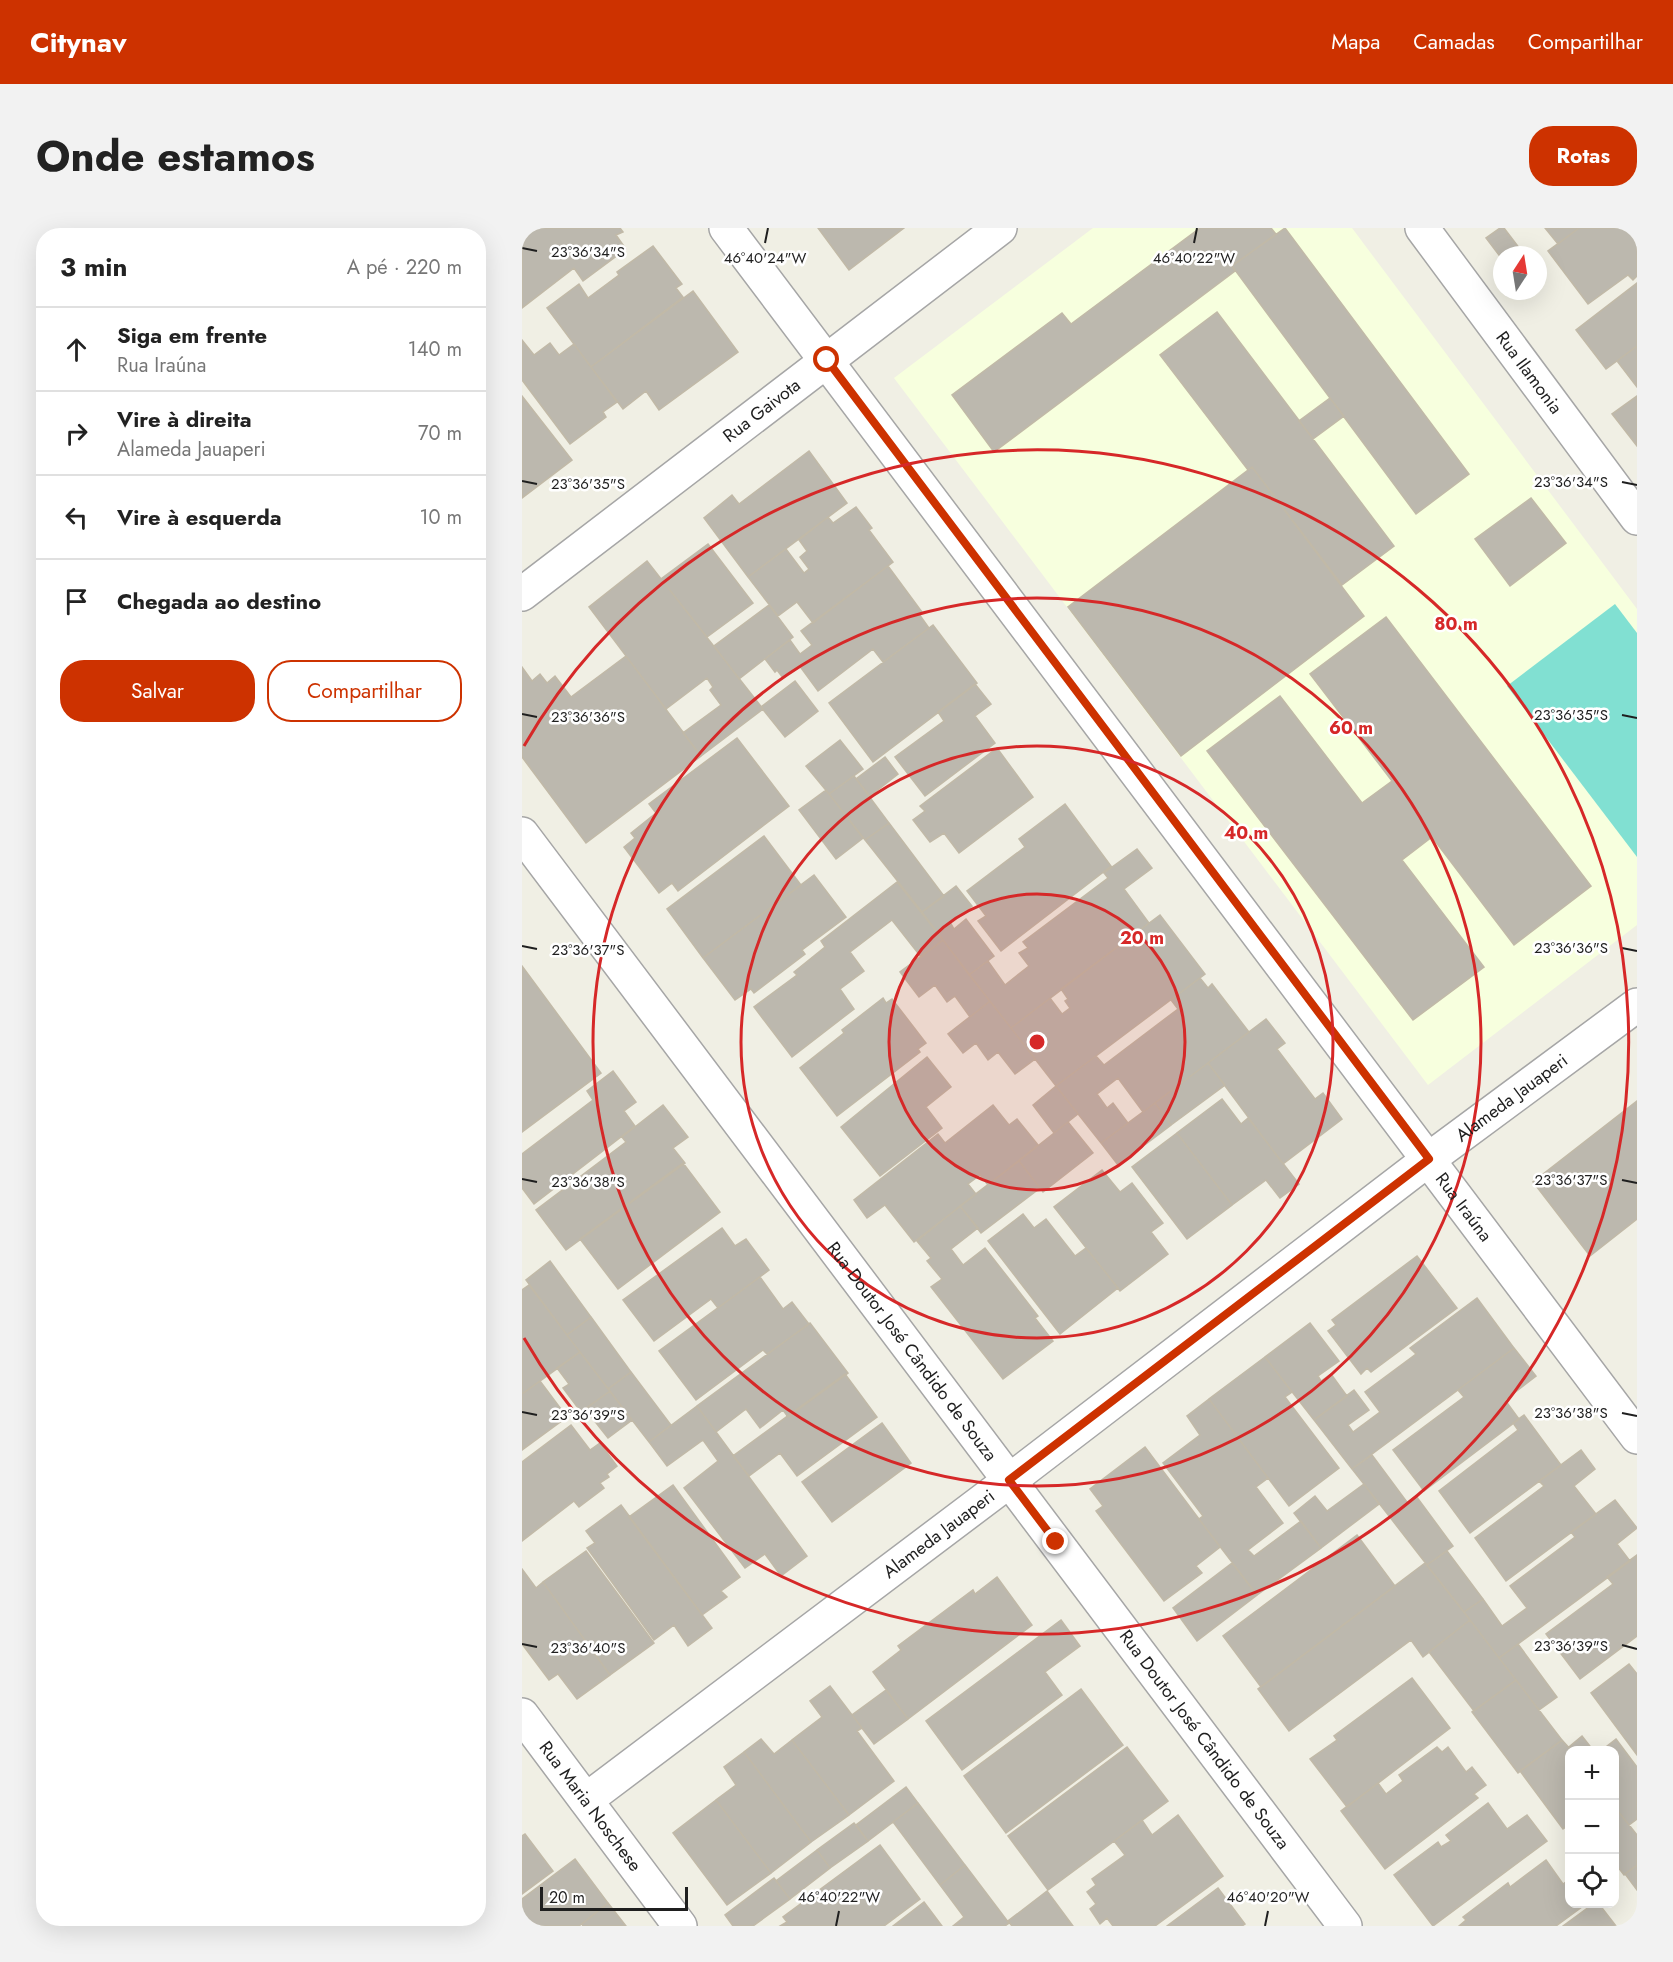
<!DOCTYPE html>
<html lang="pt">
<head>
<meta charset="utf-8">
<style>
  body { margin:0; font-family:Jost,sans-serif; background:#f2f2f2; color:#222 }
  .controls { position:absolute; right:18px; bottom:18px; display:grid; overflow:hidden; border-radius:12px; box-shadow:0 6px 24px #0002 }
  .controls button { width:54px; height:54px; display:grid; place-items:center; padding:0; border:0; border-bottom:2px solid #e0e0e0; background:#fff; color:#222; font:30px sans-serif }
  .compass { position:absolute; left:971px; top:18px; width:54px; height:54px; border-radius:50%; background:#fff; box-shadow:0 6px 24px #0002; rotate:12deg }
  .scale { position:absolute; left:18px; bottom:15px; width:148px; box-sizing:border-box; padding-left:6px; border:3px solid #1f1f1f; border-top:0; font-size:16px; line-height:21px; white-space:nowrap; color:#1f1f1f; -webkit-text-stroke:4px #fff; paint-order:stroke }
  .stop { position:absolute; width:18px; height:18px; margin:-14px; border:4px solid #cd3200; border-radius:50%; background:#fff }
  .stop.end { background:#cd3200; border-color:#fff; box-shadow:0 2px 6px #0008 }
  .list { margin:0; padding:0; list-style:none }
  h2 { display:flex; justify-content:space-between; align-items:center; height:78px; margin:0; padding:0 24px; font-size:26px }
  h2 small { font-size:20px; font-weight:400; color:#767676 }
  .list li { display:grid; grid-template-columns:39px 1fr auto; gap:18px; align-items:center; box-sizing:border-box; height:84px; padding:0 24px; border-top:2px solid #e0e0e0 }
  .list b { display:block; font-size:22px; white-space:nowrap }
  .list p { margin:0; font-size:20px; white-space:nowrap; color:#767676 }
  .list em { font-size:20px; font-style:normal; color:#767676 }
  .actions { display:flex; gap:12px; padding:18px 24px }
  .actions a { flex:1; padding:14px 0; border:2px solid #cd3200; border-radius:24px; text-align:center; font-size:21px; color:#cd3200 }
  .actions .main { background:#cd3200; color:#fff }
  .icon { flex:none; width:33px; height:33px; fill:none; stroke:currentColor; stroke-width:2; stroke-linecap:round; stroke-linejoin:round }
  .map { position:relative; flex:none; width:1115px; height:1698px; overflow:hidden; border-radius:24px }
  header { display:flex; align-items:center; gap:36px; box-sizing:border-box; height:84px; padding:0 30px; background:#cd3200; color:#fff }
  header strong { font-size:28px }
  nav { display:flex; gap:33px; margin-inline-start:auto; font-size:21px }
  .intro { display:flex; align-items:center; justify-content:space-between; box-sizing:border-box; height:144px; padding:0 36px }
  h1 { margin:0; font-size:42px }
  .button { padding:15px 27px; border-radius:24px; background:#cd3200; color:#fff; font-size:21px; font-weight:700 }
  main { display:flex; gap:36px; padding:0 36px }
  aside { flex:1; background:#fff; border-radius:24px; box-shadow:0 6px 24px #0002 }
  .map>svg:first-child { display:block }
  .education { fill:#f7ffde }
  .pitch { fill:#81e0d2 }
  .building { fill:#bcb8ae; stroke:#c1b9a7; stroke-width:1.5 }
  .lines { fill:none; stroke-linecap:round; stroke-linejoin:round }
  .street-casing { stroke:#a6a6a6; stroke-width:36 }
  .street { stroke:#fff; stroke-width:33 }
  .route { stroke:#cd3200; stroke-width:8 }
  .ticks { fill:none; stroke:#1f1f1f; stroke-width:2 }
  .ring { fill:none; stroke:#d62828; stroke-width:3 }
  .labels { text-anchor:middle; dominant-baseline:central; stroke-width:5; stroke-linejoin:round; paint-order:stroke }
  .street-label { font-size:18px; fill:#1f1f1f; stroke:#fff }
  .ticks-label { font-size:15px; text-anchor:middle; fill:#1f1f1f; stroke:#fff; stroke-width:5; stroke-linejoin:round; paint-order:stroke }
  .centre { fill:#d62828; stroke:#fff; stroke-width:3 }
  .ring-label { font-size:18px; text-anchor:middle; font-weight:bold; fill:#d62828; stroke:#fff; stroke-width:5; stroke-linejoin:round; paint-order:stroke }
</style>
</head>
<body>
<header>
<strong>Citynav</strong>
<nav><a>Mapa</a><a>Camadas</a><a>Compartilhar</a></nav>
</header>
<div class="intro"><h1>Onde estamos</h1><a class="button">Rotas</a></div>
<main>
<aside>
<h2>3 min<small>A pé · 220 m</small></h2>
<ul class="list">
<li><svg class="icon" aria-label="ahead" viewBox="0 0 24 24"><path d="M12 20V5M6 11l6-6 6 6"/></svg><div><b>Siga em frente</b><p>Rua Iraúna</p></div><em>140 m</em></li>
<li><svg class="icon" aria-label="right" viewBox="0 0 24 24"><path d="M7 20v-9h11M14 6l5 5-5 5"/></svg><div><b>Vire à direita</b><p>Alameda Jauaperi</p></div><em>70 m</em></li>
<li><svg class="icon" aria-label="left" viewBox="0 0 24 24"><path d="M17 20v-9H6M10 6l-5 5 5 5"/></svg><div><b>Vire à esquerda</b></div><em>10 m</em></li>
<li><svg class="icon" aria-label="arrive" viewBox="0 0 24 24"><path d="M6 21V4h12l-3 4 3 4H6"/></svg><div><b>Chegada ao destino</b></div></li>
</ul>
<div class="actions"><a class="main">Salvar</a><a>Compartilhar</a></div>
</aside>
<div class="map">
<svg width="1115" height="1698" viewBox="0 0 1115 1698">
  <rect width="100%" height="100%" fill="#f0efe4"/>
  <!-- education -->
  <path class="education" d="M571,0H830L1115,381V697L906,857L372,150Z"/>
  <!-- pitch -->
  <path class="pitch" d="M1093,376L1115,405V629L985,458Z"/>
  <!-- building -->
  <path class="building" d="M7,0H98L101,4L94,7L104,21L61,53L52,40L0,80V5Z
    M296,0H382L327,42Z
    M678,0H749L754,6L710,38L713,43L472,224L430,167L540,85L549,96Z
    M763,0L947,246L894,286L710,38Z
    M978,0H982L1001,25L999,27H980V31L964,10Z
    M1023,0H1057L1036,16Z
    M1057,0H1115V48L1111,52L1106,47L1066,76L1026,23Z
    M131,18L160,56L154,60L161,69L69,139L25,80L57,56L66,70L97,47L95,44Z
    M1115,55V118L1084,141L1054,102Z
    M171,63L216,124L137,182L124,163L101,181L69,139Z
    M695,84L872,318L820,357L730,239L726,242L638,127Z
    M0,112L12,127L28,115L37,127L52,116L95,174L81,184L84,189L48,216L0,152Z
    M1115,118V159L1095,133Z
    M0,168L50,232L0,270Z
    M1115,168V218L1090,186Z
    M808,170L822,188L791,211L777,193Z
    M287,223L325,275L226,349L182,290L210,267L217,276Z
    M730,239L842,388L659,528L546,379Z
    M1009,270L1044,315L988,358L953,311Z
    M334,279L350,300L347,302L371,334L291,395L275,374L256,388L226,349L264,321L282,345L287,341L278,329L285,323L277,312L306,289L311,295Z
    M186,316L231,375L185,409L139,351Z
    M125,333L241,481L179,528L161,505L199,477L188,462L191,459L185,450L144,481L67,379Z
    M366,338L400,384L397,386L407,400L361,434L351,421L296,463L277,437L261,450L255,442L253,444L243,431L268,412L278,426L290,417L279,403Z
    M247,377L271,409L217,451L192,418Z
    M864,389L1069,658L992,717L910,609L880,632L962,739L891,792L685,523L758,468L840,575L870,553L788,446Z
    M411,397L455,455L351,534L307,475Z
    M104,428L179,528L64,615L0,529V439L10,453L18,446L25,455L33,448L49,469Z
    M273,453L296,483L263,509L239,479Z
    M453,456L469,476L453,488L473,515L403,568L373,529L422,493L416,484Z
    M215,510L267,578L156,663L150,655L137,665L102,619L113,610L109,605L134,585L127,576Z
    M318,512L341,541L307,566L284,538Z
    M475,520L511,569L437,625L422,605L408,614L391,592L403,583L398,578Z
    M363,529L376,546L348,568L334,551Z
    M332,548L367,595L343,612L307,566Z
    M304,562L341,610L314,631L277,582Z
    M543,576L589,638L479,723L456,693L464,688L445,663L503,619L497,611Z
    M367,595L422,668L400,684L343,612Z
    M242,608L279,657L181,730L145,681Z
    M615,621L630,640L602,661L627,695L489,800L447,747L466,733L483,757L507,738L497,725L506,720L501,714L586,650L582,645Z
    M292,647L324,689L280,722L283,726L232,765L229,761L213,772L181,730Z
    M375,654L421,712L399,729L370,692L328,724L342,743L318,761L332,781L270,829L232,779L275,747L272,744L303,719L299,713Z
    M434,658L450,678L428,694L432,701L444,691L472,728L447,747L400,684Z
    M638,687L683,746L534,858L489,800L528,770L540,786L548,780L543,773L546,771L539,761Z
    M421,712L468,773L448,789L433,768L425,774L413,757L397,769L378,744Z
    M0,738L79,845L0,904Z
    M678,750L686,760L690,756L727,804L621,884L596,850L575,866L585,880L591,875L606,895L579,915L534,858L574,828L582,837L656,781L649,772Z
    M361,770L364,775L370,771L404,815L396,821L398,824L315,888L278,840L322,805L320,802Z
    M468,773L513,831L493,846L476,824L466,832L454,815L441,825L426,806Z
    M744,791L763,815L755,821L793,871L801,865L820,891L761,936L686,835Z
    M405,829L429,859L404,879L420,900L358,948L319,899Z
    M686,835L703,857L649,897L633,875Z
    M91,843L114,874L102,883L113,898L12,976L0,960V926L71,872L65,863Z
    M534,858L556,886L532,905L511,877Z
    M700,871L719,896L726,890L777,956L758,970L744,952L710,977L655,905Z
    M1115,873V991L1068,1028L1011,954Z
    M633,875L649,897L596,937L579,915Z
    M141,877L166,909L151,920L163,935L44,1022L14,982L104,914L100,909Z
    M471,877L487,897L495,891L516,917L466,957L458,947L446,956L454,966L392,1014L363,977L345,990L332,972L416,906L423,915Z
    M546,894L571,925L521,964L497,933Z
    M655,905L710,977L665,1011L610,939Z
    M497,933L518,960L459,1005L438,978Z
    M161,935L198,984L96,1061L58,1011Z
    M580,942L598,964L610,955L641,995L629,1004L646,1026L598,1063L532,979Z
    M438,978L456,1000L429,1021L441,1037L463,1020L516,1088L513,1090L531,1113L481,1151L409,1059L420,1051L405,1033L409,1030L395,1013Z
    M501,986L512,1000L524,991L553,1028L564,1020L596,1060L538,1106L466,1013Z
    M200,1000L213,1018L224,1011L247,1042L196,1080L189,1071L132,1113L101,1072Z
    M895,1028L935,1080L849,1144L845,1140L839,1146L806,1103L814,1097L810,1092Z
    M28,1033L69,1089L45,1107L4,1052Z
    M238,1049L261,1081L270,1074L287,1096L245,1126L241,1122L174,1172L137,1123Z
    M7,1057L58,1124L0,1166V1062Z
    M955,1070L992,1120L830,1241L792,1192L832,1162L847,1182L826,1197L831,1204L858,1184L843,1164L894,1126L888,1120Z
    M69,1089L109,1144L86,1161L45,1107Z
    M288,1095L326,1145L266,1189L261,1182L238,1200L224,1181L194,1204L175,1178Z
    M788,1095L817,1133L796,1148L799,1153L809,1146L825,1168L792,1192L743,1129Z
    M992,1120L1014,1148L983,1172L997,1191L902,1263L871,1222L942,1169L936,1162Z
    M58,1124L88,1163L59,1184L41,1160L47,1156L35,1140Z
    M743,1129L770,1164L763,1169L817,1240L767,1278L687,1171Z
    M109,1144L149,1197L127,1214L86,1161Z
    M323,1146L355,1189L275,1248L258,1225L227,1248L211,1228Z
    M18,1153L45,1189L0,1222V1166Z
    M88,1163L110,1192L86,1210L63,1181Z
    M687,1171L746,1250L734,1259L761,1295L726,1322L732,1328L779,1293L799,1320L735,1367L677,1291L681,1288L641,1235L678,1207L665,1188Z
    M175,1178L285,1328L259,1348L243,1326L223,1340L162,1260L196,1233L181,1212L145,1238L127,1214Z
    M1002,1187L1039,1237L948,1305L917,1263L996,1202L991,1195Z
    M360,1195L389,1235L310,1294L280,1254Z
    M49,1197L68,1222L78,1215L95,1238L85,1246L87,1249L78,1255L82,1260L57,1279L52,1273L0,1313V1234Z
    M623,1219L698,1319L674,1338L680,1345L642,1373L574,1283L581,1278L568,1261Z
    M1059,1222L1073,1241L1052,1258L1074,1286L984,1353L953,1310L1022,1258L1017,1253Z
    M850,1227L885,1274L867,1288L830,1241Z
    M842,1256L857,1276L799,1320L772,1285L793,1268L805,1283Z
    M151,1257L218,1349L199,1363L205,1369L180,1387L107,1289Z
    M894,1268L931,1318L905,1337L867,1288Z
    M1093,1272L1115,1300L1095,1316L1108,1333L977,1430L942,1384L961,1371L980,1398L1005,1380L988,1358L1053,1309L1049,1304Z
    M99,1277L190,1400L166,1418L152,1397L132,1412L65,1320L73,1315L64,1303Z
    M835,1307L873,1358L739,1459L701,1408Z
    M64,1323L132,1415L88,1447L21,1354Z
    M925,1323L961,1371L942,1384L905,1337Z
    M1115,1327V1408L1058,1451L1024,1406L1091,1356L1085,1349Z
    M710,1335L735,1367L675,1413L651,1380Z
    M903,1335L948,1392L901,1429L889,1412L767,1503L736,1461Z
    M0,1341L14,1360L21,1354L88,1447L55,1471L36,1446L27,1452L0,1416Z
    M475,1349L510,1397L386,1491L351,1444L379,1422L376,1418L451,1362L453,1366Z
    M539,1392L558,1418L523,1444L540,1467L440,1542L404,1493Z
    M948,1392L994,1452L952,1483L907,1424Z
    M996,1416L1035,1469L1017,1482L977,1430Z
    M1107,1436L1115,1446V1527L1069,1465Z
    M890,1450L928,1500L825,1579L788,1531L815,1512L812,1508Z
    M994,1452L1040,1512L996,1545L950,1484Z
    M308,1458L340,1500L335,1503L372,1553L327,1587L270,1512L300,1489L288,1473Z
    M559,1461L601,1517L484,1605L442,1548Z
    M364,1462L386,1491L352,1516L330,1487Z
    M1060,1508L1071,1522H1049L1047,1519Z
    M239,1511L252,1526L270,1512L327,1587L289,1614L222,1524Z
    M1094,1511L1115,1539V1591L1107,1597L1092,1578V1522H1080Z
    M1040,1512L1049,1522H1048V1596L1041,1601L998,1543Z
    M605,1519L646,1573L526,1662L486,1608Z
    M915,1519L920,1524L926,1519L944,1544L950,1539L964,1557L952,1566L956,1570L863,1641L819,1583L856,1555L864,1566L881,1553L877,1547Z
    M222,1524L289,1614L249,1645L194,1572L214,1557L202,1539Z
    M384,1559L396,1575L346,1613L334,1597Z
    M194,1572L249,1645L205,1677L151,1605Z
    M396,1575L443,1637L418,1657L371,1594Z
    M966,1575L985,1601L1005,1587L1025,1613L911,1698L872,1647L916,1614L919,1619L929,1613L924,1607Z
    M1092,1578L1115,1607V1637L1102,1647L1092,1634Z
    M656,1587L701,1648L633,1698H591L585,1690L578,1696L568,1681L574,1676L565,1664L574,1657L570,1651L603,1627L592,1613L620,1592L630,1607Z
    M332,1595L346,1613L308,1640L295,1622Z
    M3,1606L31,1643L0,1666V1608Z
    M358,1617L398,1671L362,1698H258L265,1694L261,1689Z
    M295,1622L308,1640L268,1671L254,1653Z
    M53,1631L86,1675L57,1698H0V1671Z
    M1024,1632L1041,1656L1048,1651V1676H1064L1034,1698H937L944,1692L941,1689L986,1655L988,1659Z
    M443,1637L487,1695L483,1698H431L442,1689L418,1657Z
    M1115,1637V1662L1103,1646Z
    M252,1650L268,1671L231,1698H211L203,1687Z
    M696,1660L723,1696L720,1698H645Z
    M525,1663L551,1698H490L486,1693Z
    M402,1674L420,1698H371Z
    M86,1675L104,1698H61L60,1696Z
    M1071,1676H1077L1094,1698H1041Z"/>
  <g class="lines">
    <!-- street casing -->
    <g class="street-casing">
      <g id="street">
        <path id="s1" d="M204,0L1115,1209"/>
        <path id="s2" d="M900,0L1115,290"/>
        <path id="s3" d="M0,366L478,0"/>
        <path id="s4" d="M0,606L823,1698"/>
        <path id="s5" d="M0,1487L158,1698"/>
        <path id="s6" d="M64,1572L487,1253L907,931L1115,777"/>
      </g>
    </g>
    <!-- street -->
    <use href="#street" class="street"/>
  </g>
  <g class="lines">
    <!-- route -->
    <path class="route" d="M305,132L907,931L487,1252L534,1314"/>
  </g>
  <!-- ticks -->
  <path class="ticks" d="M243,15L246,0M672,15L675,0M0,20L15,23M0,253L15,256M1100,254L1115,257M0,486L15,489M1100,487L1115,490M0,718L15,721M1100,720L1115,723M0,951L15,954M1100,952L1115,955M0,1184L15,1187M1100,1185L1115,1188M0,1416L15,1419M1100,1417L1115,1421M314,1698L317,1683M743,1698L746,1683"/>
  <!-- distance rings -->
  <circle cx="515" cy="814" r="148" fill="#d62828" fill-opacity=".12"/>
  <g class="ring">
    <circle cx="515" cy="814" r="148"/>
    <circle cx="515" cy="814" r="296"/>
    <circle cx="515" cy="814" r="444"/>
    <path d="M2 518A592 592 0 1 1 2 1110"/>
  </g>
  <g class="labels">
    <!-- street labels -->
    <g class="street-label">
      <text stroke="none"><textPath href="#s2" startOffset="180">Rua Ilamonia</textPath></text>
      <text stroke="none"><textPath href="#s3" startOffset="302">Rua Gaivota</textPath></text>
      <text stroke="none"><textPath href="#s6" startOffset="1162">Alameda Jauaperi</textPath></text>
      <text stroke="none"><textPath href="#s1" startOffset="1226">Rua Iraúna</textPath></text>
      <text stroke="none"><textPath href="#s4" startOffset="648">Rua Doutor José Cândido de Souza</textPath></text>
      <text stroke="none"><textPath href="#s6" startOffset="442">Alameda Jauaperi</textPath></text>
      <text stroke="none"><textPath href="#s4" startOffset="1134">Rua Doutor José Cândido de Souza</textPath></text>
      <text stroke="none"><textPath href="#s5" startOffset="114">Rua Maria Noschese</textPath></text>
    </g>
  </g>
  <g class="ticks-label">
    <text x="66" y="29">23°36'34"S</text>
    <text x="243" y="35">46°40'24"W</text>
    <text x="672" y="35">46°40'22"W</text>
    <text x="1049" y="259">23°36'34"S</text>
    <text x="66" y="261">23°36'35"S</text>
    <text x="1049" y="492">23°36'35"S</text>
    <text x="66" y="494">23°36'36"S</text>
    <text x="1049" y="725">23°36'36"S</text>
    <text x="66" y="727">23°36'37"S</text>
    <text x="1049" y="957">23°36'37"S</text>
    <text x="66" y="959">23°36'38"S</text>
    <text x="1049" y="1190">23°36'38"S</text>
    <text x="66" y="1192">23°36'39"S</text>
    <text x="1049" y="1423">23°36'39"S</text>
    <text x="66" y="1425">23°36'40"S</text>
    <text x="317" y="1674">46°40'22"W</text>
    <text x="746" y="1674">46°40'20"W</text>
  </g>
  <circle cx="515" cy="814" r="9" class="centre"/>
  <g class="ring-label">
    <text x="934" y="402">80 m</text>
    <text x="829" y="506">60 m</text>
    <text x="724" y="611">40 m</text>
    <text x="620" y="716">20 m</text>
  </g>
</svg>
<div class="controls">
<button>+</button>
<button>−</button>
<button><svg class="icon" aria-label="locate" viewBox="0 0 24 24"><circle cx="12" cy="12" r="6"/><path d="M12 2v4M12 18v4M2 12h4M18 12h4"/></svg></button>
</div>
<svg class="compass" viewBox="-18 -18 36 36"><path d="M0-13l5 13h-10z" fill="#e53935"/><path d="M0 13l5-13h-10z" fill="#767676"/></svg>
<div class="scale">20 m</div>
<div class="stop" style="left:305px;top:132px"></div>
<div class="stop end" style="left:534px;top:1314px"></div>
</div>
</main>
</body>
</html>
